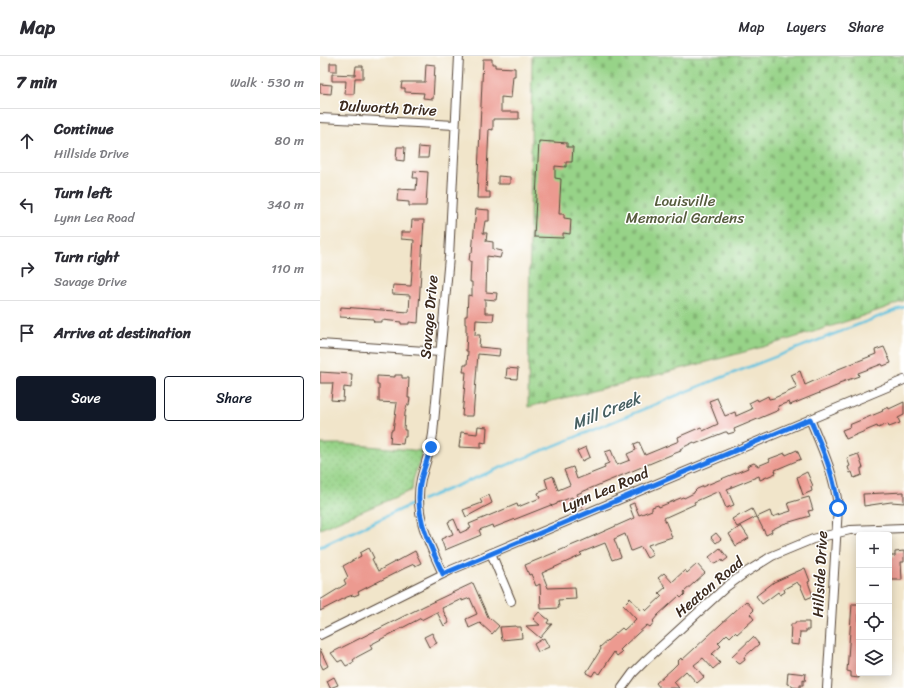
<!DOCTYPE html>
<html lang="en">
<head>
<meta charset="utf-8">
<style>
  body { margin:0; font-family:Sriracha,sans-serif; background:#f7f7f7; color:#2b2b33 }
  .controls { position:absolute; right:12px; bottom:12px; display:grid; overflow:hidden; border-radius:4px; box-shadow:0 2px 10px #0003 }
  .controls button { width:36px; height:36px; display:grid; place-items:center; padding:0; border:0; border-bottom:1px solid #e1e1e2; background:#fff; color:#2b2b33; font:20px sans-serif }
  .stop { position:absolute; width:12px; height:12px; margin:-9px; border:3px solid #1a73e8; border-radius:50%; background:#fff }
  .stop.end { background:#1a73e8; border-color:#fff; box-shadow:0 1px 4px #0008 }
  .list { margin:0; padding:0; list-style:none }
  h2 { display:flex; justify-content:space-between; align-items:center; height:52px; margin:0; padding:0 16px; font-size:17px }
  h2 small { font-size:13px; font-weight:400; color:#7c7c81 }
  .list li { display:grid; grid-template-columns:26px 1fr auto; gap:12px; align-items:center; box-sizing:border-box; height:64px; padding:0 16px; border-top:1px solid #e1e1e2 }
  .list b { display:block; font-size:15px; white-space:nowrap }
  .list p { margin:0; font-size:13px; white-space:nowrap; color:#7c7c81 }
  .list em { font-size:13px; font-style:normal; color:#7c7c81 }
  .actions { display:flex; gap:8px; padding:12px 16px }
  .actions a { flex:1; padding:9px 0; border:1px solid #111827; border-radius:4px; text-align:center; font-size:14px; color:#111827 }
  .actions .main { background:#111827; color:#fff }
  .icon { flex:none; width:22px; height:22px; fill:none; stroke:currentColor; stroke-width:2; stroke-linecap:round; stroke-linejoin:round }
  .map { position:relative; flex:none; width:584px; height:632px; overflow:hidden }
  header { display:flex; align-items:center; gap:24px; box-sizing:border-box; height:56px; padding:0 20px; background:#fff; border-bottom:1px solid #e1e1e2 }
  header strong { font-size:19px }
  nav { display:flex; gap:22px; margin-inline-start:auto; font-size:14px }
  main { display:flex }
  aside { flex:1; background:#fff }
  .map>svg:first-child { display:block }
  .cemetery { fill:url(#cemetery-stones); stroke:#697e53 }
  .park { fill:url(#park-dots); stroke:#697e53 }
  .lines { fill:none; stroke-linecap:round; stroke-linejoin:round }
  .stream { stroke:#61c3e0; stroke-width:2.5 }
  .building { fill:#ec9a90 }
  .minor-casing { stroke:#564638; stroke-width:10 }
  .minor { stroke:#fff; stroke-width:8 }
  .route { stroke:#1a73e8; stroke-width:5 }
  .labels { text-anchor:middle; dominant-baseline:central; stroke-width:3; stroke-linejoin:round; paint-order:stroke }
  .street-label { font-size:15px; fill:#3b2a1e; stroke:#fff }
  .park-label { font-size:15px; fill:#575d3e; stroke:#fff }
  .water-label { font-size:16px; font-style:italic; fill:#486062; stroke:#fff }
</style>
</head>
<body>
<header>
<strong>Map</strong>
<nav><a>Map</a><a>Layers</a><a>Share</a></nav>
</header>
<main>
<aside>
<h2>7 min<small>Walk · 530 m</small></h2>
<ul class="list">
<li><svg class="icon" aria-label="ahead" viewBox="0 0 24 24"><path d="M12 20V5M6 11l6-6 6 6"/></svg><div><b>Continue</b><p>Hillside Drive</p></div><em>80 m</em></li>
<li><svg class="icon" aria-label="left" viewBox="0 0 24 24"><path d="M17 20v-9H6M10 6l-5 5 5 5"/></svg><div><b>Turn left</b><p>Lynn Lea Road</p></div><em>340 m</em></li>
<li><svg class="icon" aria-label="right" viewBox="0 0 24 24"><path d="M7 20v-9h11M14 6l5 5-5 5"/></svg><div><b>Turn right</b><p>Savage Drive</p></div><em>110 m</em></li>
<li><svg class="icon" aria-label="arrive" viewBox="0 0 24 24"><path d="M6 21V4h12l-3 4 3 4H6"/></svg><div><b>Arrive at destination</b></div></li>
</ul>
<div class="actions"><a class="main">Save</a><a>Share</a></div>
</aside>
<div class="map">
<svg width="584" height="632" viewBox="0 0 584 632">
  <defs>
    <pattern id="cemetery-stones" width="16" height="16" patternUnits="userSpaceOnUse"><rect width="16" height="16" fill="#97d388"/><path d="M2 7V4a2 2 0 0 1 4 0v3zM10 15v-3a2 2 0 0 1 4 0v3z" fill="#83b575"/></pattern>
    <pattern id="park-dots" width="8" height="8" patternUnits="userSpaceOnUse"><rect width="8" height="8" fill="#97d388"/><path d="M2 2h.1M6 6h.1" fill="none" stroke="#83b575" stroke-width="1.8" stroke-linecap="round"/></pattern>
  </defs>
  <rect width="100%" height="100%" fill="#fff"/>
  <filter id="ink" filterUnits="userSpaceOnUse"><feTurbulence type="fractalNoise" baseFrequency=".025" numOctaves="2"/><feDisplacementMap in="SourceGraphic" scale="8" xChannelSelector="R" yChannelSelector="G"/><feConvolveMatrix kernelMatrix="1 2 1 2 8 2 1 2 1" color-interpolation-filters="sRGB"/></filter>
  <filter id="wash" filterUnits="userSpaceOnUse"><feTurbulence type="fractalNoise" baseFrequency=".012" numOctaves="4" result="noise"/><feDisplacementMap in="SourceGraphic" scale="16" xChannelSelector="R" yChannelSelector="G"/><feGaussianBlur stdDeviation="0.9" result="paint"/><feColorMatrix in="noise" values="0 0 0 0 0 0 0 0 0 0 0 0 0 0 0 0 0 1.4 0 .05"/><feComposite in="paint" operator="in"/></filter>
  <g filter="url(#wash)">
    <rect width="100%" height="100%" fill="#f1e5ca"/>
    <!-- cemetery -->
    <path class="cemetery" d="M212,0H584V245C462,291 334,319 208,351Z"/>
    <!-- park -->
    <path class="park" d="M0,388H26L103,395L93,424L92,434L0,473Z"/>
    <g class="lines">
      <!-- stream -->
      <path class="stream" d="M102,444L380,330L584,251
        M0,491L97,446"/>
    </g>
    <g id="blocks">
      <!-- building -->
      <path class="building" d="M163,3H172V8H175V11L195,12V20H193L191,42L181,41V56H199V63H173V74L169,73L166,136H170V142H157Z
        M10,7H17V15H10Z
        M106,8L115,9L113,43L103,42L104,37L85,36V32H81L82,26H105Z
        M36,10H43V22H35L34,38H25L26,25H12V18L35,19Z
        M0,28L12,29L11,38L0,37Z
        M219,85L247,87V91H253L252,106H246V111L235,110V122L241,123L239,158H244V162L251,163L250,178L243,177V182L214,181Z
        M77,91H85L84,105L76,104Z
        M99,91L109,92L108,102H98Z
        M94,115L108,116L106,150H89V146L77,145L78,133L96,134L97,122H93Z
        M178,120L190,121V128H178Z
        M156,153L169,154V165H165L163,177H167L166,185L173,186V193L182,195L180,202L167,200L166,236L177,237L176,244L165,243V257H174L173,265L156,264L155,279H160L159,291L180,293L179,300L158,298L153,360H142L146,316H143L144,309H147L148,295H146L147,276H146V268H145V260H147L148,239L152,240V226H150L151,205H149L150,197H152Z
        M92,164H104L98,267L89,266V268H81V266L62,264V266H54L53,263L20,261L21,251L89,256L90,239L72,238L73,229L91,230L94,184L81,183V176H91Z
        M564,291L571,307L563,310L562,308L538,317L539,320L519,327V329L470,349L469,346L458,350L459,354L414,373L415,376L408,378L407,376H405L375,388L374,386L360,393L361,395L353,398L257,438L262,450L257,452L252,441L237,447V448L232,450L231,449L173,472L172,469L159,474L161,479L125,494L121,483L133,478L128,466L134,463L140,477L151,472L149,468L197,448L198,451L220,442L218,437L228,433L225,423L233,420L238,434L250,429L244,414L253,411L257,423L285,412L284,409L289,407L285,396L291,394L297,409L310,404L307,398L316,394L314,388L319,386L325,399L359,385L358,381L381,371L383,375L398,368L389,345L397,342L405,360L415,356L416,360L432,353L429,347L437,343L438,345L448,340L449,343L454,342L477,332L471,319L480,315L485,329L516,315V314L556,298L555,294Z
        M187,312L198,313L197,323L186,322Z
        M0,316L32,318L31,332L24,331L23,345L11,344L13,327H0Z
        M75,319H82V322H89L88,342H90L89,349H87L85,357L84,374H86V381H84L83,388L70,387L71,374H73L77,347L59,346V329H57V320L75,321Z
        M584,346V359L578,362L580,367L569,371L568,368L558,372L557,370L526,383L522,374L530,371L529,369L563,355L562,354L568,351L569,353Z
        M158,370L167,371L166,387L161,386V392L139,391L141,376L157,378Z
        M266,391L270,401L262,405L257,395Z
        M477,394L481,403L455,414L456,417L440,424L439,420L407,433L414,449L406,452L399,435L374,446L375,448L344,462L352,481L328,489L333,499L327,502L321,491L311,495L305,478L294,483L301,501L292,504L285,487L260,497L262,499L222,517L228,532L255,531L256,543L238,544L239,552L221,553L220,528L216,530L211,518L209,519L205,509L260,486L314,462L309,449L314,447L319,459L332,454V451L338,449L339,451L363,441L364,442L374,437V436L377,433L428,412L427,410L434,407L438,410L450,405L449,403L465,397L466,399Z
        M538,398L543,412H541V415L542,419L534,422L532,416L530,417L528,411L530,410L527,402Z
        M487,416L493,430L491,431L492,435L483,439L477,421Z
        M584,436V447L571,446L544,450L543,438Z
        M169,439L172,447L146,461L143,454L162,447L160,443Z
        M489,441L493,454L488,455L490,460L463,468L451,474L452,476L446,479L437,461L450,455L452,461L471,455L468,447Z
        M432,453L436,461L417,471L412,463L420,458L421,459Z
        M421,470L429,482L416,490L409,478Z
        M396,477L401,483L396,487L391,481Z
        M49,492L54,502L52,503L58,515L95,495L101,507L95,510L94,508L85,512L38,536L39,538L34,540L33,539L27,541L0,555V544L26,528L24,524L28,521L23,510L41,500L40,497Z
        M400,492L408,502L403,506L402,504L399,506V505L394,508L389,501Z
        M584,495V506H581L582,524H569V500H575V496Z
        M377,508L385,517L364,536L365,538L361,542L359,540L338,559L333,565L334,566L330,571L327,569L306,588L300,594L302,596L297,600L294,596L280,618L275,615L272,620L266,617L281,593L280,591L302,572L304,574L316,563L303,549L310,542L322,555L324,553L326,555L342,540L339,537L346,531L338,522L344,517L352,526L365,514L367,517Z
        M485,512L490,525L488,526L493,540L486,543L480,529H479L477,526L464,533L465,536L460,539L458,536L442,548L436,540L454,526Z
        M153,527L169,563L170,562L179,570L172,578L160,567L149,572L146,563L157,558L150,542L142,545V543L122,552L129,567L124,570L117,556L101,564V562L50,589L52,593L37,601L33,604L34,606L26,610L22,604L18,606L11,597L104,550Z
        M426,545L434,554L430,558L434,563L417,578L415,576L410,581L407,578L398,587L401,590L392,598L400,607L393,613L383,602L374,609L384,621L377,627L366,615L354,626L359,632H340L336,627L352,613L358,607L357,606L361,602L362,604Z
        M532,548H539V622L531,621V616L527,615Z
        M219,556L229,564L227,567L229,568H232L220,582L206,570L220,569L213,563Z
        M475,566H489V574H486V576H480L479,589L470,588L471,568H475Z
        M196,570V571H201L202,582L182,584L180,571Z
        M112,577L117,587L109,591L104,581Z
        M433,581L439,588L424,601L425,604L420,608L418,607L412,601Z
        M224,582L229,591L218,596L214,588Z
        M0,593L8,610L3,613L0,607Z
        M468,616L486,618L485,625L483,624V629H480V632L472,631V629L467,628Z
        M14,621L18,629L10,632L7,625Z"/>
    </g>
  </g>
  <g filter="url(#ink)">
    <use href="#blocks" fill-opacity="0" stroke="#564638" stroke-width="1"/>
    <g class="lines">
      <!-- minor casing -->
      <g class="minor-casing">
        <path id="minor" d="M0,62L135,69
          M0,288L120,296
          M490,363C502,392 515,420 518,451L507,632
          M171,497L191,545
          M123,518C109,487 93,458 101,423C105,408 111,393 113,378L129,201L139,0
          M0,579L131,514L584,324
          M302,632L313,617L324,606L406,531L425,517L452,500L493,483L530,474L584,472"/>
      </g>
      <!-- minor -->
      <use href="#minor" class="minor"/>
    </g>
  </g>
  <g class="lines" filter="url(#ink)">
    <!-- route -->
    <path class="route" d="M111,391C108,402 104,412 101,423C93,458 109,487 123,518L490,363C502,392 515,420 518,452"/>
  </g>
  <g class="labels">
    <!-- street labels -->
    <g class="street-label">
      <text transform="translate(68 52) rotate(3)">Dulworth Drive</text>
      <text transform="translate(109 261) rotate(-85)">Savage Drive</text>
      <text transform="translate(285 434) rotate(-23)">Lynn Lea Road</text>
      <text transform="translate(500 518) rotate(-87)">Hillside Drive</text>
      <text transform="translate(389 531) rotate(-40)">Heaton Road</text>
    </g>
    <!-- park labels -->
    <g class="park-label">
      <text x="365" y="145">Louisville<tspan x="365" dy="17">Memorial Gardens</tspan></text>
    </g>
    <!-- water labels -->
    <g class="water-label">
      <text transform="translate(286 355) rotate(-22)">Mill Creek</text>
    </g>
  </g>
</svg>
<div class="controls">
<button>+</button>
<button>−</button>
<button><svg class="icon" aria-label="locate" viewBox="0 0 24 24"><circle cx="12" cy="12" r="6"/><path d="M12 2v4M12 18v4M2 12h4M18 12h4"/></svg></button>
<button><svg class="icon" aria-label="layers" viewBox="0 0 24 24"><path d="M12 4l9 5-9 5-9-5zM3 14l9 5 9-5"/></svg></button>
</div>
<div class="stop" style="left:518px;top:452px"></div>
<div class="stop end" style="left:111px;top:391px"></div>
</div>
</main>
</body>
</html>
